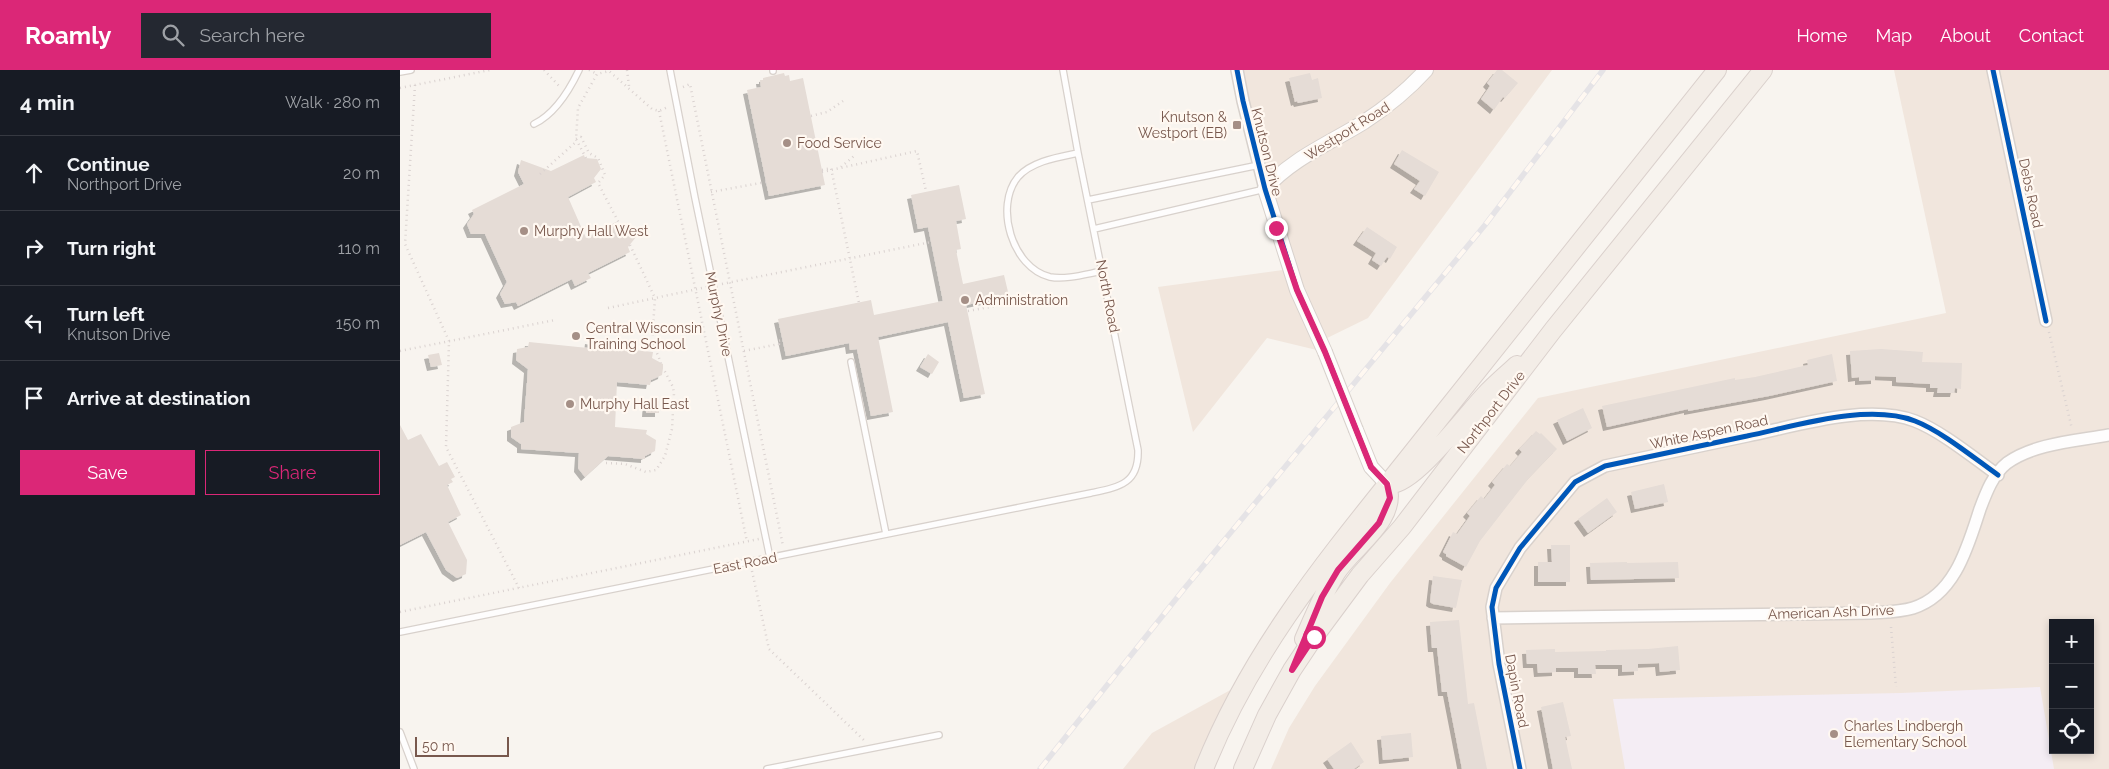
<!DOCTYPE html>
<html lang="en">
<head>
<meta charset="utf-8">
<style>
  body { margin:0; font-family:Raleway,sans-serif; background:#242831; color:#f1f3f6 }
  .controls { position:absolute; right:15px; bottom:15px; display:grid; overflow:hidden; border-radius:0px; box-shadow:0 2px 8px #0003 }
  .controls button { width:45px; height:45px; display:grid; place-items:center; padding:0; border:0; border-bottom:1px solid #363941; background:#171b24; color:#f1f3f6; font:25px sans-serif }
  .scale { position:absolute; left:15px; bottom:12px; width:94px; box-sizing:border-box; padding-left:5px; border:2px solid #78584d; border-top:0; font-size:14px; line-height:18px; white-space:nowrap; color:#78584d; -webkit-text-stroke:4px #fff8f1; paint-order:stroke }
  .stop { position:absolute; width:15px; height:15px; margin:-11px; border:4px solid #db2777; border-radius:50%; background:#fff }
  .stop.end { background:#db2777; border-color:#fff; box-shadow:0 1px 5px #0008 }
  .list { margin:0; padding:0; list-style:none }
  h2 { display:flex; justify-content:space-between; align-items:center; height:65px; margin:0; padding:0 20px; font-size:21px }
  h2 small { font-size:16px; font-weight:400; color:#9ea1a6 }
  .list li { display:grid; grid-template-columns:32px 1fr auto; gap:15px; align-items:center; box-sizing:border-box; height:75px; padding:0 20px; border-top:1px solid #363941 }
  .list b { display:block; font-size:19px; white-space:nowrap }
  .list p { margin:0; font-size:16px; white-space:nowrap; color:#9ea1a6 }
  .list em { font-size:16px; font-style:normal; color:#9ea1a6 }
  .actions { display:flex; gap:10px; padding:15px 20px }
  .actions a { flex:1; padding:11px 0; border:1px solid #db2777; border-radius:0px; text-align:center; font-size:18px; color:#db2777 }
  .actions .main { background:#db2777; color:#fff }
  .icon { flex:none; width:28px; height:28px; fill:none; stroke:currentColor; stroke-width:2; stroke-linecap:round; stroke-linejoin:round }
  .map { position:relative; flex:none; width:1709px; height:699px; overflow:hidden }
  header { display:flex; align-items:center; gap:30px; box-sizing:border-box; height:70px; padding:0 25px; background:#db2777; color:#fff }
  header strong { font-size:24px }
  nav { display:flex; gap:28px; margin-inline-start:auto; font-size:18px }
  .search { width:350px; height:45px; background:#242831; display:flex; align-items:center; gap:12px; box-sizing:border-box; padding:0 18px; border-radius:0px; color:#9ea1a6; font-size:19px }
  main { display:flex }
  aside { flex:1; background:#171b24 }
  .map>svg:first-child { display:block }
  .residential { fill:#f1e6dd; fill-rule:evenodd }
  .education { fill:#f4edf4 }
  .building { fill:#e5dcd6; filter:url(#shadow) }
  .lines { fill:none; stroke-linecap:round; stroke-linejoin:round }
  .service-casing { stroke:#d8d1cc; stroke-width:8 }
  .minor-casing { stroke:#d8d1cc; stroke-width:14 }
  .tertiary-casing { stroke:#d8d1cc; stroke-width:16 }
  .primary-casing { stroke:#dad0cc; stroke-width:20 }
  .path { stroke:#dad2d0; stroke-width:2.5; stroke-dasharray:1 4; stroke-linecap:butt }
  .service { stroke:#fefdfd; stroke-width:5.5 }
  .minor { stroke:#fefdfd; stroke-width:11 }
  .tertiary { stroke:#fefdfd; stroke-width:14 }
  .primary { stroke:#f3ede7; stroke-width:18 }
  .rail-casing { stroke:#e5e3e6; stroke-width:5.5 }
  .rail { stroke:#fff8f1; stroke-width:4; stroke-dasharray:11; stroke-linecap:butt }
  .tertiary-bridge-casing { stroke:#d8d1cc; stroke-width:16; stroke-linecap:butt }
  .path-bridge { stroke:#dad2d0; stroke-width:2.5; stroke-dasharray:1 4; stroke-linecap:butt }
  .tertiary-bridge { stroke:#fefdfd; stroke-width:14 }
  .cycleway-casing { stroke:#fff8f1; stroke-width:8 }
  .cycleway { stroke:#0057b8; stroke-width:5 }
  .route { stroke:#db2777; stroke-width:6 }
  .poi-dot { fill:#a58f86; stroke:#fff8f1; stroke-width:2 }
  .labels { text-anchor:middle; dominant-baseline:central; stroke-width:4.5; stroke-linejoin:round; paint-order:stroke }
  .poi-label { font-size:14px; fill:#78584d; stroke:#fff8f1; text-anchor:start }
  .street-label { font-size:14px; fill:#78584d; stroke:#fff8f1 }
</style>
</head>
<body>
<header>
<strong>Roamly</strong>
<div class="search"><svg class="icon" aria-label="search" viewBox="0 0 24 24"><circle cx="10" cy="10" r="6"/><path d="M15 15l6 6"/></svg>Search here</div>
<nav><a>Home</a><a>Map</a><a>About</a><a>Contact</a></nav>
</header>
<main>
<aside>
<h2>4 min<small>Walk · 280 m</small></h2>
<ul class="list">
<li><svg class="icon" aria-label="ahead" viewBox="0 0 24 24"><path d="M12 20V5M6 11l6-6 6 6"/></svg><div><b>Continue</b><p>Northport Drive</p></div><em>20 m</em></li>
<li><svg class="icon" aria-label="right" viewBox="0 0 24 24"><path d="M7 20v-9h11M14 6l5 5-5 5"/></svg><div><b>Turn right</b></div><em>110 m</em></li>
<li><svg class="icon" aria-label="left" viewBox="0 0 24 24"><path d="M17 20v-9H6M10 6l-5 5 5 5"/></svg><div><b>Turn left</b><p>Knutson Drive</p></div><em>150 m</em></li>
<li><svg class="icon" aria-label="arrive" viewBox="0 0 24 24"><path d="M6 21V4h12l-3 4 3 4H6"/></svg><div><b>Arrive at destination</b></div></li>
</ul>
<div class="actions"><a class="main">Save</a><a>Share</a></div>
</aside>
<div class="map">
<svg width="1709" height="699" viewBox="0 0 1709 699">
  <defs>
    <filter id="shadow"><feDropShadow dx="-4" dy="4" stdDeviation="0" flood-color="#0004"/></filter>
  </defs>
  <rect width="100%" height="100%" fill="#f8f4ef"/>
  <!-- residential -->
  <path class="residential" d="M837,0H1152L968,248L921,271L925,282L867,268L793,362L758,217L890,199Z
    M1494,0H1709V699H871L889,658L915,616L990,513L1138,328L1546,243ZM1653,553H1690V680H1653Z
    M845,612L804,699H723L752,663Z"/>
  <!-- education -->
  <path class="education" d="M1640,617L1654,699H1225L1213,629L1501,623Z"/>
  <!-- building -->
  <path class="building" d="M1097,0H1102L1118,13L1105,28L1103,27L1094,40L1081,29L1090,16L1087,13Z
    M384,3L385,6L389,5L390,11L403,8L425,115L369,126L347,20L361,17L360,10H363V8Z
    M910,3L912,10L918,8L922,28L898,33L897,31L895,32L889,8Z
    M1002,80L1039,102L1025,126L1014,119L1020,111L994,94Z
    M184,85L185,88L197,89L201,99L194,108L196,112L168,127L186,168L216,152L219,157H231L236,167L228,177L230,182L188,203L191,208L175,216L172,209L118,236L116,232L105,234L100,224L107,212L85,164H71L67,154L74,144L72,140L124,114L118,102L121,90L151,101Z
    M559,115L566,149L556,151L561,179L556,180L563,214L604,205L609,226L566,235L585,324L564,328L548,252L478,267L493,342L471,346L457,279L450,280L449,273L386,286L378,249L471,230L474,245L543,231L528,157L518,159L511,125Z
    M967,157L997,177L990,189L987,187L981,196L972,190L976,183L957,171Z
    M189,270L206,273V277L253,282L252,288L263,294V298L262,305L251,310L250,315L217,312L215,357L247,360L246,364L256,370L255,381L245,386V389L208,386L185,407L178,398L179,383L121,379V374L111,367V357L124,352L128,299L116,290L117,279L128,277L129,272L188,278Z
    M1481,279L1523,282L1522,292L1562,293L1561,319L1555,318L1554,323H1537L1538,318H1530V314L1496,312V307L1475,306V310L1459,311V307L1452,308L1450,281Z
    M39,283L42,295L31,297L28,285Z
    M528,284L539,292L532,304L520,297Z
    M1432,284L1437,311L1369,326L1288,341V339L1207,357L1202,336L1335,308V310L1355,307L1408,295L1407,290Z
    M247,330L259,331V343H246Z
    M1183,338L1192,358L1167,371L1157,350Z
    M0,355L8,370L21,364L39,396L47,392L55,407L51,409L53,412L47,415L61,445L48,452L67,490L66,504L57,508L46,500L26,462L0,475Z
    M1136,361L1140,364L1141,363L1157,379L1129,408L1104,440L1080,471L1066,497L1046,486V484L1043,482L1053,462L1057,464L1070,446L1067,443L1081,426L1084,429L1095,415L1092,412L1107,394L1110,396L1122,382L1119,379Z
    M1264,414L1268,432L1235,439L1231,422Z
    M1207,428L1217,442L1188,463L1178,449Z
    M1151,475H1170V512H1138V492H1152Z
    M1227,492V493L1278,492L1279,508L1191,510L1190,493Z
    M1033,506L1062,510L1056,538L1033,534L1030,532Z
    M1059,550L1068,634L1074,633L1087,699H1062L1047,622H1042L1037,578H1032L1030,552Z
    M1278,576L1280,600L1260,602L1259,593L1238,594V601L1222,602V595H1195L1196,604H1178V598H1156V602L1138,603L1137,594H1127L1126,580L1155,579V582L1206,581V580L1248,579Z
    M1163,632L1171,666L1165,667L1172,699H1153L1141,637Z
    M1011,663L1013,687L983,690L981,666Z
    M951,672L964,692L954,699H934L927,689Z"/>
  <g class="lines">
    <!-- service casing -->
    <g class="service-casing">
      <path id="service" d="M270,0L295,128L370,488
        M373,0V1
        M0,2L11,0
        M134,54C155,44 169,21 179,0
        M678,83C659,87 632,91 618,107C594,136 612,198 650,207C666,210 686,204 703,201
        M688,130L859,95
        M694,159L865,119
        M451,292L486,464
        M0,562L691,423C719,417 739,414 738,380L678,83L663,0
        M0,662L14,699
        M367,699L539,665"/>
    </g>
    <!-- minor casing -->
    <g class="minor-casing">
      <path id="minor" d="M837,0L843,31L865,119
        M1593,0L1646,251
        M1093,548L1471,543C1485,542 1500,542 1513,538C1555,525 1568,476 1580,439C1586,423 1593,404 1607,393C1635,373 1677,371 1709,365
        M1120,699L1099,594L1092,537L1096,518L1120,478L1175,412L1205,396C1253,386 1300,376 1347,366C1396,356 1467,333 1515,351C1541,361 1574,388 1598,405"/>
    </g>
    <!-- tertiary casing -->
    <g class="tertiary-casing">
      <path id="tertiary" d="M925,282L897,220L865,119C891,89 930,73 964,52C987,37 1007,21 1026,0
        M956,360L971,397L987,414"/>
    </g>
    <!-- primary casing -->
    <g class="primary-casing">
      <path id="primary" d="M990,414C1012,417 1068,343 1084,326C1094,315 1106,305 1117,295
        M904,569C914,546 923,524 936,503C953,476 999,450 987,414
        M804,699C858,563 951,462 1039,349C1131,232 1224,116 1317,0
        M843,699L867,645L892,600L914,567L960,505L1002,457L1153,260L1363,0"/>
    </g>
    <!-- path -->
    <path class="path" d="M144,0L161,18
      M189,0L197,4
      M227,0L229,16
      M15,15L5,174L49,271L46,377L119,518
      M283,17L290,14L383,476
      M0,18L90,0
      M259,41L347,472
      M411,46L427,42L443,31
      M176,69L181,67L189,83L198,88L205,105L198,113L221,157
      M186,88L176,69L178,38L197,4L209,1L252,39L259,41L268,37
      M441,97L454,86
      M422,102L517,81L526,121
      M140,104L177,71
      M311,122L366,112
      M230,175L255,228L252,271L261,293
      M322,214L531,172
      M208,238L307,217
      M568,241L650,226
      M1649,262L1672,359
      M0,281L155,250
      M344,281L379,274L378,271L383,270
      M206,393L225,394L246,402L256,400L260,394L265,386L272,359L274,323L273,317L263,298
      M352,501L369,579L466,672
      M0,542L359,469
      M1491,557L1496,617"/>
    <!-- service -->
    <use href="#service" class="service"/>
    <!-- minor -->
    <use href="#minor" class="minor"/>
    <!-- tertiary -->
    <use href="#tertiary" class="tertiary"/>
    <!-- primary -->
    <use href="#primary" class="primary"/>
    <!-- rail casing -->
    <g class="rail-casing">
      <path id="rail" d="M640,699L784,519L1085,155L1203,0"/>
    </g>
    <!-- rail -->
    <use href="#rail" class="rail"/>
    <!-- tertiary-bridge casing -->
    <g class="tertiary-bridge-casing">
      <path id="tertiary-bridge" d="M925,282L956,360"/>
    </g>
    <!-- path-bridge -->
    <path class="path-bridge" d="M422,100L431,98L459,233"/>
    <!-- tertiary-bridge -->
    <use href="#tertiary-bridge" class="tertiary-bridge"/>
    <!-- cycleway casing -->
    <g class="cycleway-casing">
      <path id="cycleway" d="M837,0L843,31L865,119L897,220L925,282L971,397L987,414
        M1593,0L1646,251
        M1120,699L1099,594L1092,537L1096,518L1120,478L1175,412L1205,396C1253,386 1300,376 1347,366C1396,356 1467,333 1515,351C1541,361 1574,388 1598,405"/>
    </g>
    <!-- cycleway -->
    <use href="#cycleway" class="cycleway"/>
  </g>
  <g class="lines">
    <!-- route -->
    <path class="route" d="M876,158L897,220L925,282L971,397L987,414L990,428L979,453L938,500L922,527L892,600L914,567"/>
  </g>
  <!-- markers -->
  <g class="poi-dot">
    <rect x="832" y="50" width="10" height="10" rx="2.5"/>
    <circle cx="387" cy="73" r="5"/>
    <circle cx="124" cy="161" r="5"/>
    <circle cx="565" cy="230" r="5"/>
    <circle cx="176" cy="266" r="5"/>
    <circle cx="170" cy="334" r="5"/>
    <circle cx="1434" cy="664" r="5"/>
  </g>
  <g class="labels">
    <!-- poi labels -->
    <g class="poi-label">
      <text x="827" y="47" text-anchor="end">Knutson &amp;<tspan x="827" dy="16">Westport (EB)</tspan></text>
      <text x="397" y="73">Food Service</text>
      <text x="134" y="161">Murphy Hall West</text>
      <text x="575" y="230">Administration</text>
      <text x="186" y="258">Central Wisconsin<tspan x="186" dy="16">Training School</tspan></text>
      <text x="180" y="334">Murphy Hall East</text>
      <text x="1444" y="656">Charles Lindbergh<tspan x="1444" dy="16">Elementary School</tspan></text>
    </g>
    <!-- street labels -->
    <g class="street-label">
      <text transform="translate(947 61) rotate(-32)">Westport Road</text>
      <text transform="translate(867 82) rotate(76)">Knutson Drive</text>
      <text transform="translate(1631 123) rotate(78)">Debs Road</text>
      <text transform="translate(708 226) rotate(79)">North Road</text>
      <text transform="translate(319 244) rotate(78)">Murphy Drive</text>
      <text transform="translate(1091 342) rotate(-52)">Northport Drive</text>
      <text transform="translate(1309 362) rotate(-12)">White Aspen Road</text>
      <text transform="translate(345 493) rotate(-11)">East Road</text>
      <text transform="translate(1431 542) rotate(-2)">American Ash Drive</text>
      <text transform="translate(1117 621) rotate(79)">Dapin Road</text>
    </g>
  </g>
</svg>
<div class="controls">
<button>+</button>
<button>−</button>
<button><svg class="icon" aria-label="locate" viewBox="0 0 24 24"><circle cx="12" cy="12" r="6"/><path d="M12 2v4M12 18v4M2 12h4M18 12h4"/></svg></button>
</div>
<div class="scale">50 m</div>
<div class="stop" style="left:914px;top:567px"></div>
<div class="stop end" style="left:876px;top:158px"></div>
</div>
</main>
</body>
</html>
